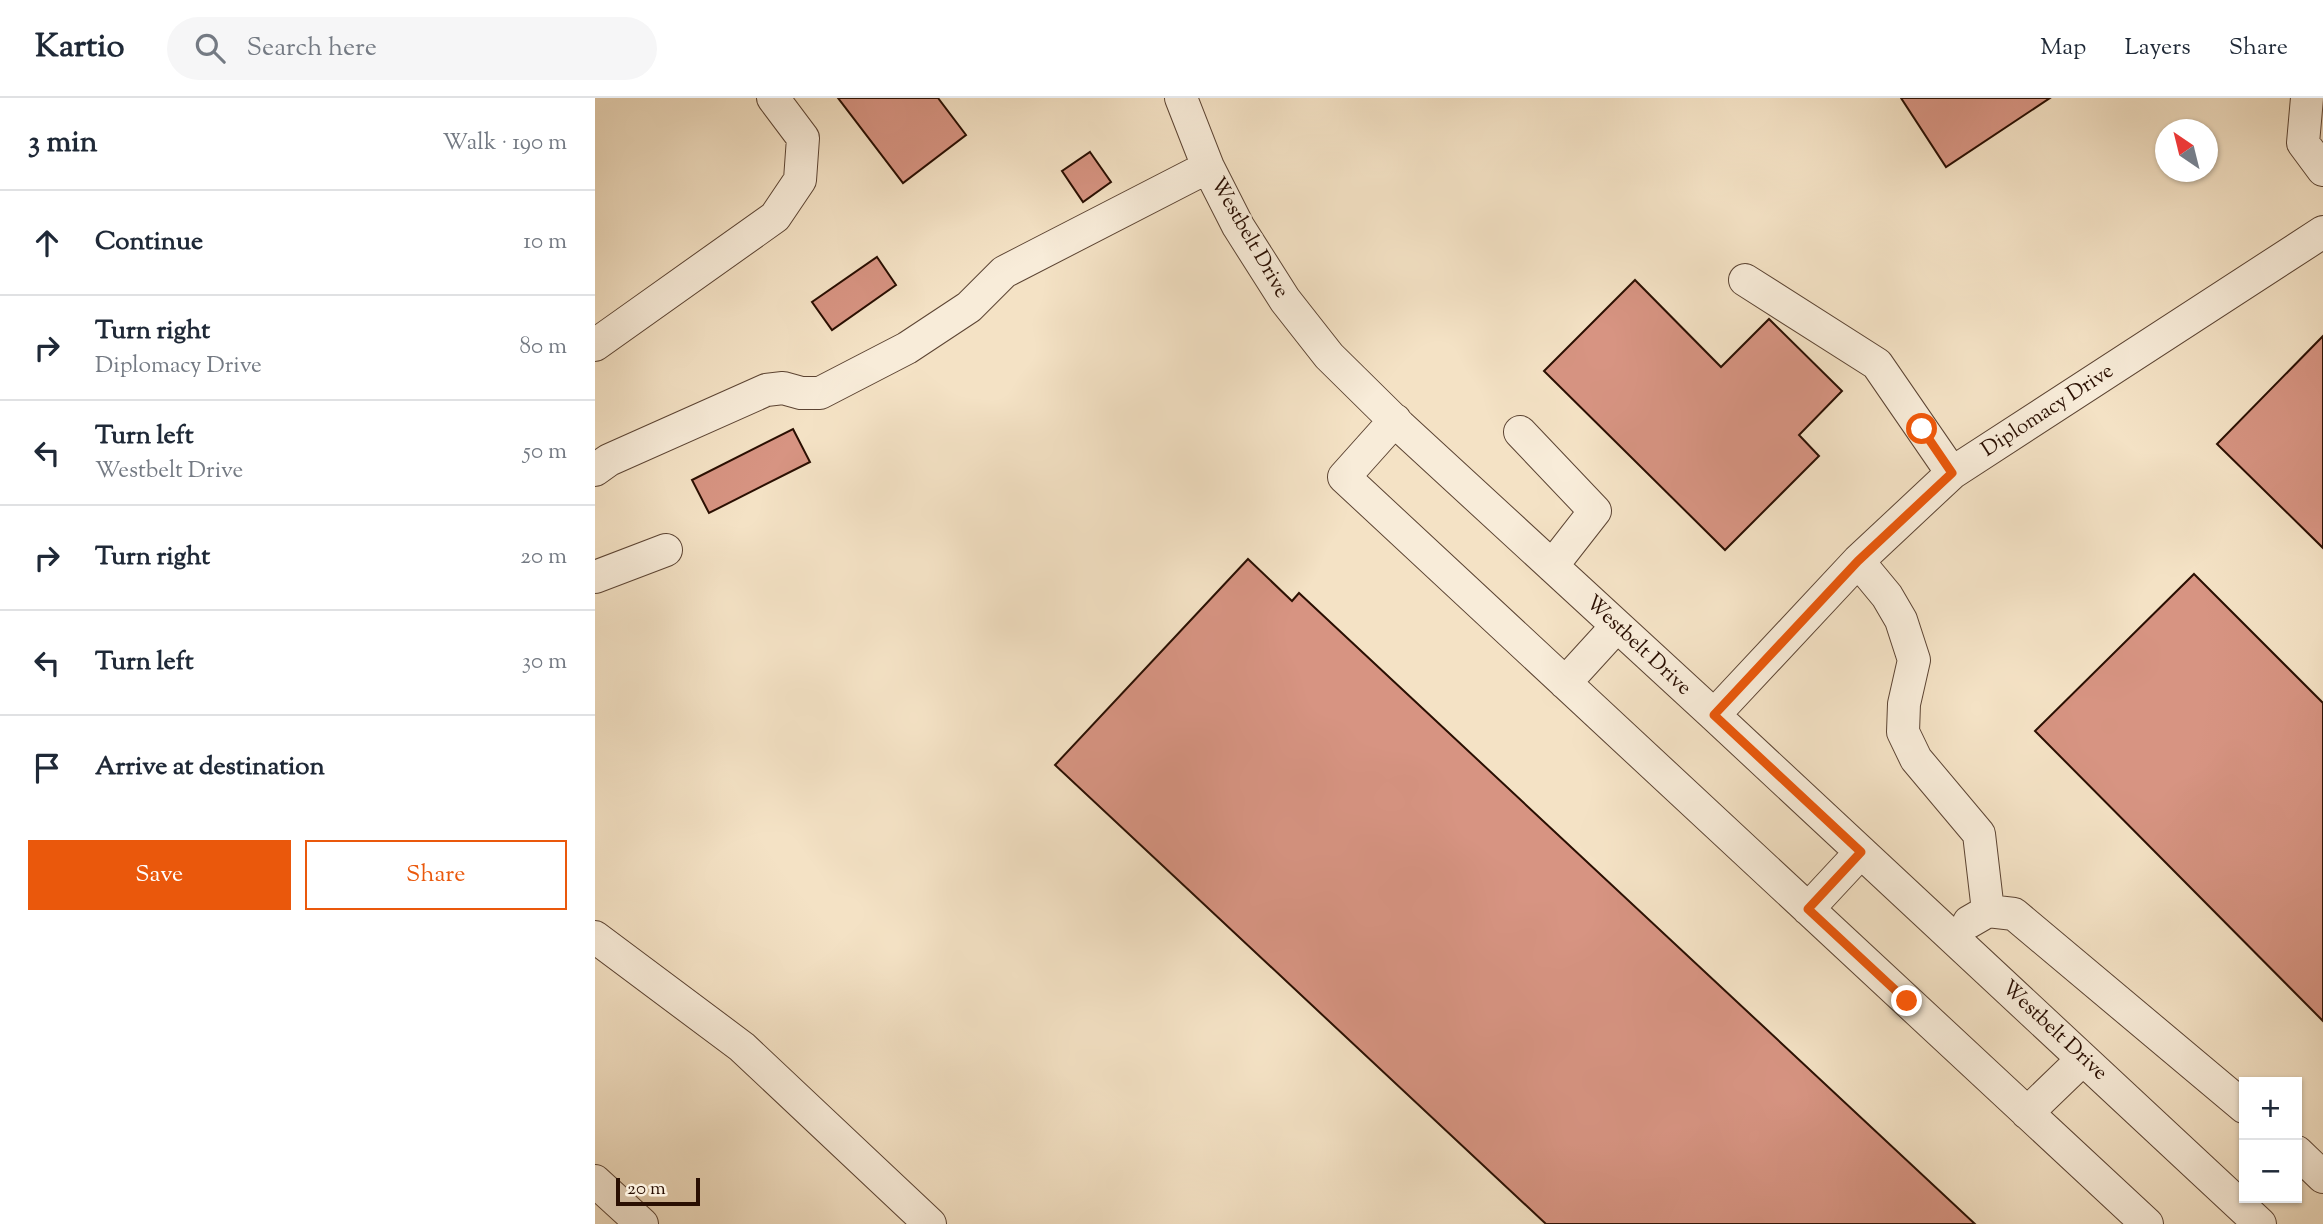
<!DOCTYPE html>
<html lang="en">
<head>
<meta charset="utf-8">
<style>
  body { margin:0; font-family:"Sorts Mill Goudy",serif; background:#f6f6f7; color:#1f2937 }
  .controls { position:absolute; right:21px; bottom:21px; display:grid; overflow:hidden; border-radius:0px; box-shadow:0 2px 5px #0004 }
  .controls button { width:63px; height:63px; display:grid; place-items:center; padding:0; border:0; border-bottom:2px solid #e0e1e3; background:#fff; color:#1f2937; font:35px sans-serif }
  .compass { position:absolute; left:1560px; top:21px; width:63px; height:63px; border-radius:50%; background:#fff; box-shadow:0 2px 5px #0004; rotate:325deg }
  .scale { position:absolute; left:21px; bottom:18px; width:84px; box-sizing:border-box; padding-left:7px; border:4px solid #2a0f02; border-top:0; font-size:19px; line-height:24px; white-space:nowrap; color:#2a0f02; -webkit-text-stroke:5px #f8ecd9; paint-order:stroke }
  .stop { position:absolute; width:21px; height:21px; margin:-16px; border:5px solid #ea580c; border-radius:50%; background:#fff }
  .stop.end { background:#ea580c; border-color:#fff; box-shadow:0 2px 7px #0008 }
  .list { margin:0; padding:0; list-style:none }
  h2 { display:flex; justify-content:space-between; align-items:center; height:91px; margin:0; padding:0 28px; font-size:30px }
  h2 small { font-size:23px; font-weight:400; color:#747a83 }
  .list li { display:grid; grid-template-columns:46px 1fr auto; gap:21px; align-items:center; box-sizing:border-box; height:105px; padding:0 28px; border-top:2px solid #e0e1e3 }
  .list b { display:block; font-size:26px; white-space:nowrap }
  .list p { margin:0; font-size:23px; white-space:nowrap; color:#747a83 }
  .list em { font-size:23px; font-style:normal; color:#747a83 }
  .actions { display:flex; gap:14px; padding:21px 28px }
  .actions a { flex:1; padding:16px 0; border:2px solid #ea580c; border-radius:0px; text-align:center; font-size:24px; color:#ea580c }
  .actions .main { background:#ea580c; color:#fff }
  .icon { flex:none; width:38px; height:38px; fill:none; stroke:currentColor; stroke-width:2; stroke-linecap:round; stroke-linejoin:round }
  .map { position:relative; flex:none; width:1728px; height:1126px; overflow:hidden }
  header { display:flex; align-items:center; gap:42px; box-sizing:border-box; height:98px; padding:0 35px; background:#fff; border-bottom:2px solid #e0e1e3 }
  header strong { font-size:33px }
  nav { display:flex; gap:38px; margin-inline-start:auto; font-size:24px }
  .search { width:490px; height:63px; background:#f6f6f7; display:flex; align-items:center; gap:18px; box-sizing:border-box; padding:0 24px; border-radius:38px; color:#747a83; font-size:26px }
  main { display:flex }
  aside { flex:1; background:#fff }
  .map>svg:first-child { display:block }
  .building { fill:#d79482; stroke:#2a0f02; stroke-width:2 }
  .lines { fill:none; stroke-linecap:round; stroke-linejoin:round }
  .minor-casing { stroke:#5c4433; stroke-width:34 }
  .minor { stroke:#f8ecd9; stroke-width:32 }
  .route { stroke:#ea580c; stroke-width:9 }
  .labels { text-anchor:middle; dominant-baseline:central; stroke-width:5; stroke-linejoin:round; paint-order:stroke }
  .street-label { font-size:21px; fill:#2a0f02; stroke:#f8ecd9 }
</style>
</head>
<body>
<header>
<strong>Kartio</strong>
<div class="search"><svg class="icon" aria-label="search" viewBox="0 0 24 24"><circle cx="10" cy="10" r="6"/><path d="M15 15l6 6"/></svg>Search here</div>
<nav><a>Map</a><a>Layers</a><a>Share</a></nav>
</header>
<main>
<aside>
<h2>3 min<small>Walk · 190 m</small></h2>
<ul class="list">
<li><svg class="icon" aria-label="ahead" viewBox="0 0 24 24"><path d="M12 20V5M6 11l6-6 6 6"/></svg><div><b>Continue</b></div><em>10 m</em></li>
<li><svg class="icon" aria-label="right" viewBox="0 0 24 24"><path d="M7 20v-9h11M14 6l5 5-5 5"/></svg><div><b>Turn right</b><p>Diplomacy Drive</p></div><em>80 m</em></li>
<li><svg class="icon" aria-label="left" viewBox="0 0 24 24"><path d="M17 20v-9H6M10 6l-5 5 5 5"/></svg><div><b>Turn left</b><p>Westbelt Drive</p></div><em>50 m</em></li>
<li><svg class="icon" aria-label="right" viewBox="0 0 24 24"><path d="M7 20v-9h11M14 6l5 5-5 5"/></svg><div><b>Turn right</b></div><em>20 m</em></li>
<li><svg class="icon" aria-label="left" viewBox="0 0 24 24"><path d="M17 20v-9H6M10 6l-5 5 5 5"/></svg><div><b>Turn left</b></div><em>30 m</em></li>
<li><svg class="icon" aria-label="arrive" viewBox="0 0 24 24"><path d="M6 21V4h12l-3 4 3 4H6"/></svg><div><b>Arrive at destination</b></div></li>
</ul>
<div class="actions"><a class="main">Save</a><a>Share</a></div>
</aside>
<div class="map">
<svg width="1728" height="1126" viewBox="0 0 1728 1126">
  <rect width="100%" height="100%" fill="#f4e2c5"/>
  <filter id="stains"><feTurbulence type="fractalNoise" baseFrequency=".00286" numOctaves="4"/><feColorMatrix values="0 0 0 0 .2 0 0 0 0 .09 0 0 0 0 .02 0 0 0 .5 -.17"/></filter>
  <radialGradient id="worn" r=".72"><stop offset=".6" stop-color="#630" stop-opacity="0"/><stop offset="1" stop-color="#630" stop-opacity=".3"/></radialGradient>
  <!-- building -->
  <path class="building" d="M243,0H343L371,37L308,85Z
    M1306,0H1455L1351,69Z
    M495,54L516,84L488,104L467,73Z
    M282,159L301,187L237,232L217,204Z
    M1040,182L1126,269L1174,221L1247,293L1204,337L1224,358L1130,452L949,273Z
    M1728,238V450L1622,346Z
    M198,331L215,364L114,415L97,382Z
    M653,461L697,503L704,495L1380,1126H951L460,667Z
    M1599,476L1728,605V923L1440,633Z"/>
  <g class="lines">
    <!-- minor casing -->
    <g class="minor-casing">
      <path id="minor" d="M586,0L613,69L643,128L690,202L734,258L805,328L1119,617L1665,1126
        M1712,0L1708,45L1728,72
        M1150,182L1282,266L1357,375
        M0,247L180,119L205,82L208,40L178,0
        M800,322L749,379L1552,1126
        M925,334L1000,413L957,468
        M0,372L14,362L171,292L188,290L206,295H225L312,250L374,209L409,174L613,69
        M1263,463L1292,498L1306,522L1319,562L1309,606L1308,634L1321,661L1384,736L1393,813
        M0,479L71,452
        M970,585L1022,528
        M1119,617L1263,463L1357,375L1728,134
        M1213,811L1266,754
        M1374,824L1393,813L1419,816L1649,1009
        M0,839L147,949L335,1126
        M1432,1015L1488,961
        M1702,1054L1728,1079
        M0,1083L47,1126"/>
    </g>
    <!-- minor -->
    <use href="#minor" class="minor"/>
  </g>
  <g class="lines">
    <!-- route -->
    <path class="route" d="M1312,903L1213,811L1266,754L1119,617L1263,463L1357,375L1327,331"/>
  </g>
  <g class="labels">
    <!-- street labels -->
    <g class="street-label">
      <text transform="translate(654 140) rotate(60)">Westbelt Drive</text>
      <text transform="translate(1453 313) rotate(-33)">Diplomacy Drive</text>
      <text transform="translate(1043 548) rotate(43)">Westbelt Drive</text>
      <text transform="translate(1459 933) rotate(43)">Westbelt Drive</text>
    </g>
  </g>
  <rect width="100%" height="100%" filter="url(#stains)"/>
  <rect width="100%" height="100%" fill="url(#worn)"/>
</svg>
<div class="controls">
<button>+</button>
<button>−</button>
</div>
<svg class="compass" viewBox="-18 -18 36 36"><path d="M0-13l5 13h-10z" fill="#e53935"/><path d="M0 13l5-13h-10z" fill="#747a83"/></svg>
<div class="scale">20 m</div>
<div class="stop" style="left:1327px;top:331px"></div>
<div class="stop end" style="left:1312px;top:903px"></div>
</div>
</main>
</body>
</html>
